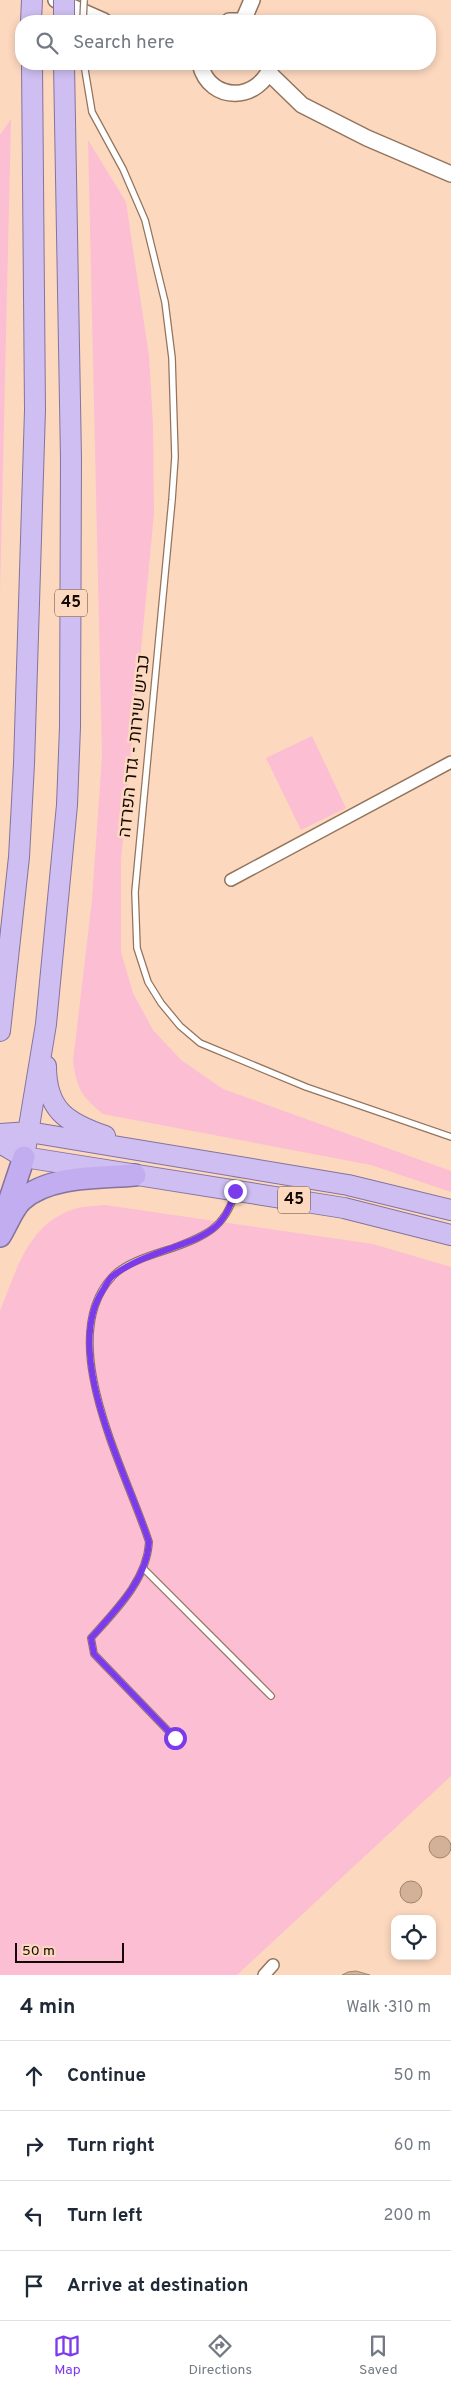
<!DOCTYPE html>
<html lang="en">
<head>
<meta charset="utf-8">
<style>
  body { margin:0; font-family:Overpass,Heebo,sans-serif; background:#f6f6f7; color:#1f2937 }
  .controls { position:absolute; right:15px; bottom:15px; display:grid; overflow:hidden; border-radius:10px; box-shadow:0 2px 8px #0003 }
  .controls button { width:45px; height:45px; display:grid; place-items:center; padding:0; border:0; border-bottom:1px solid #e0e1e3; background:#fff; color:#1f2937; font:25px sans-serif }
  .scale { position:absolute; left:15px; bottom:12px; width:109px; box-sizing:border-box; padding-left:5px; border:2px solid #140903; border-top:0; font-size:14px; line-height:18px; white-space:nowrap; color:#140903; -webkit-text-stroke:4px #fcd8bf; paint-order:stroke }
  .stop { position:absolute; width:15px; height:15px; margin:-11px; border:4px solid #7c3aed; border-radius:50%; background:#fff }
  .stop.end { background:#7c3aed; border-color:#fff; box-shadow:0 1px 5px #0008 }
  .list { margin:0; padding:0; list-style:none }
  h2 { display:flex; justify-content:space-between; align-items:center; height:65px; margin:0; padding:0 20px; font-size:21px }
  h2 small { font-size:16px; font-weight:400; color:#747a83 }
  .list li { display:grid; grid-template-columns:32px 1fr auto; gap:15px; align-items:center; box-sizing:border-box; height:70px; padding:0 20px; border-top:1px solid #e0e1e3 }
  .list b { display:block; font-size:19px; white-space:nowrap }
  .list em { font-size:16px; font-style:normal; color:#747a83 }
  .icon { flex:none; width:28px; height:28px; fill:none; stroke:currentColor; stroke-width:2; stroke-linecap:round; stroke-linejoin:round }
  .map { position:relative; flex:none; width:451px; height:1975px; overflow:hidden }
  .search { position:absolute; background:#fff; box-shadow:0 2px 8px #0003; left:15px; right:15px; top:15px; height:55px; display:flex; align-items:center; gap:12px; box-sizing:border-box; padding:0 18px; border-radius:20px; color:#747a83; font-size:19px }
  .sheet { height:345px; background:#fff }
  nav { display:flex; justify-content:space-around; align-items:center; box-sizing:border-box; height:70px; border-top:1px solid #e0e1e3; background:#fff; font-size:14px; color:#747a83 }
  nav a { display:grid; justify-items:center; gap:2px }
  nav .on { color:#7c3aed }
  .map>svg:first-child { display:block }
  .green { fill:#fcbed2 }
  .building { fill:#d3b198; stroke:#a4846c }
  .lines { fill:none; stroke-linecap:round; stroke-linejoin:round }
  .service-casing { stroke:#93745c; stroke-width:8 }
  .minor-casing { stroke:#93745c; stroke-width:14 }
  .tertiary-casing { stroke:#93745c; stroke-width:18 }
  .trunk-casing { stroke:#84749c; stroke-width:22 }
  .motorway-casing { stroke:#84749c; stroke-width:24 }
  .service { stroke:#fff; stroke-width:5.5 }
  .minor { stroke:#fff; stroke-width:11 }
  .tertiary { stroke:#fff; stroke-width:15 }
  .trunk { stroke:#cebef2; stroke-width:20 }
  .motorway { stroke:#c1adef; stroke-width:21 }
  .service-bridge-casing { stroke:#93745c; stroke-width:8; stroke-linecap:butt }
  .trunk-bridge-casing { stroke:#84749c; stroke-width:22; stroke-linecap:butt }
  .service-bridge { stroke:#fff; stroke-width:5.5 }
  .trunk-bridge { stroke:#cebef2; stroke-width:20 }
  .route { stroke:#7c3aed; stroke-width:6 }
  .labels { text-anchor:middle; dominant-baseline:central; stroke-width:5; stroke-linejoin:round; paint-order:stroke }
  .shield { fill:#fcd8bf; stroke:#5a473b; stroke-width:1 }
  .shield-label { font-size:16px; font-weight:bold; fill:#140903 }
  .street-label { font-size:18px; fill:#140903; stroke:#fcd8bf }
</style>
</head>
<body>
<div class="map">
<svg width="451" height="1975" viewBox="0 0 451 1975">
  <rect width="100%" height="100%" fill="#fcd8bf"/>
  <!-- green -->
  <path class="green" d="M11,119L0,592V135Z
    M88,140L126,202L149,356L153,425L154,513L121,860V952L133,993L153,1030L181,1060L223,1089L451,1171V1192L371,1165L103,1114C81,1096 77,1089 73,1061L92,900L102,756Z
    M312,736L346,808L301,830L266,758Z
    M105,1205L373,1244L451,1267V1776L237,1975H0V1311C16,1272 27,1226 71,1210C81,1206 94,1206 105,1205Z"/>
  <!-- building -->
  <path class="building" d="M429 1847a11 11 0 1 1 22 0a11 11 0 1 1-22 0Z
    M400 1892a11 11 0 1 1 22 0a11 11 0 1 1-22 0Z
    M356,1971L370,1975H342L348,1972Z"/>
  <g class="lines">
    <!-- service casing -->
    <g class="service-casing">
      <path id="service" d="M84,64L92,112L123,169L145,220L165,302L172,358L175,457L172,500L135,892L137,948L148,982L161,1003L180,1026L200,1043L306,1087L451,1137
        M144,1569L271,1696
        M175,1738L94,1654L91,1638C115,1611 147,1580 149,1542C127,1473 53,1340 112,1277C125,1262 155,1254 173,1248C205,1236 225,1228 235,1193"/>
    </g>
    <!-- minor casing -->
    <g class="minor-casing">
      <path id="minor" d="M231,880L451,762
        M264,1975L273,1965"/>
    </g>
    <!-- tertiary casing -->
    <g class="tertiary-casing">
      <path id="tertiary" d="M56,0L104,21
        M229,21H244
        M243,21L252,0
        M200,64C210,104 260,102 272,64
        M269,73L302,105L367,138L451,174"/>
    </g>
    <!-- trunk casing -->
    <g class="trunk-casing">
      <path id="trunk" d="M31,21L32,0
        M0,1031L19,857L24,764L35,410L32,64
        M46,1066C46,1110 67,1123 105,1136
        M0,1134L29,1132L348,1185L451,1210
        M0,1143L24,1157L344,1208L451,1235
        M24,1157L46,1024L67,805L70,727L71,459L64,64"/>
    </g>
    <!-- motorway casing -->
    <g class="motorway-casing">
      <path id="motorway" d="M5,1214L24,1157
        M0,1236C7,1225 13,1208 22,1200C49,1175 101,1178 135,1175"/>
    </g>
    <!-- service -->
    <use href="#service" class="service"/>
    <!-- minor -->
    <use href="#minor" class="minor"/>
    <!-- tertiary -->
    <use href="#tertiary" class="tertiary"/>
    <!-- trunk -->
    <use href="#trunk" class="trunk"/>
    <!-- motorway -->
    <use href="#motorway" class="motorway"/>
    <!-- service-bridge casing -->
    <g class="service-bridge-casing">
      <path id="service-bridge" d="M83,21L84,0"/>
    </g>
    <!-- trunk-bridge casing -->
    <g class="trunk-bridge-casing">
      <path id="trunk-bridge" d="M64,21V0"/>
    </g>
    <!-- service-bridge -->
    <use href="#service-bridge" class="service-bridge"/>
    <!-- trunk-bridge -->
    <use href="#trunk-bridge" class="trunk-bridge"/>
  </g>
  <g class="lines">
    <!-- route -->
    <path class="route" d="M175,1738L94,1654L91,1638C115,1611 147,1580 149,1542C128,1476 61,1354 103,1290C106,1285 109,1278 114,1275C131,1262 152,1255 172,1248C207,1235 225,1229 235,1191"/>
  </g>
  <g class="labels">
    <!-- shield labels -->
    <g class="shield">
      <rect x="55" y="589.5" width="32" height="27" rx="4"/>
      <rect x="278" y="1186.5" width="32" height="27" rx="4"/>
    </g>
    <g class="shield-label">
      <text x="71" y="603">45</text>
      <text x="294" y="1200">45</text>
    </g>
    <!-- street labels -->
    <g class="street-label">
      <text transform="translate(135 746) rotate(-84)">כביש שירות - גדר הפרדה</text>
    </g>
  </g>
</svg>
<div class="controls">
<button><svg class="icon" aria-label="locate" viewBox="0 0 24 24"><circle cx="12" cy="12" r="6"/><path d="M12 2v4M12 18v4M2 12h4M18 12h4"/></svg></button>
</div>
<div class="scale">50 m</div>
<div class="stop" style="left:175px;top:1738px"></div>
<div class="stop end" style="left:235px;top:1191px"></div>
<div class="search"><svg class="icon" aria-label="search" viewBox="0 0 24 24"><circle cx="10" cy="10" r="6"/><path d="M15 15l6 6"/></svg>Search here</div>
</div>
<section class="sheet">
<h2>4 min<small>Walk · 310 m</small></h2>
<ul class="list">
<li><svg class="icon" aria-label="ahead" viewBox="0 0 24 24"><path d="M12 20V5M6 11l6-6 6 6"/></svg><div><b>Continue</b></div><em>50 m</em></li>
<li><svg class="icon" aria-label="right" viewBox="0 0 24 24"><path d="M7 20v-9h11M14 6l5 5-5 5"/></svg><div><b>Turn right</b></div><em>60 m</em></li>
<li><svg class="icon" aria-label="left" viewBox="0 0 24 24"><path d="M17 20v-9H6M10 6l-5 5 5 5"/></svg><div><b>Turn left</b></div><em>200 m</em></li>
<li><svg class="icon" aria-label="arrive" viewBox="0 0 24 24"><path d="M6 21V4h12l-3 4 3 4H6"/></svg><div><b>Arrive at destination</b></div></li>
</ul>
</section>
<nav>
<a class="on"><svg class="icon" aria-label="map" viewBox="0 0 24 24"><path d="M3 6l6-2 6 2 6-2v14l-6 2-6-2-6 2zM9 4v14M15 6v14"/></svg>Map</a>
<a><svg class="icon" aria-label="directions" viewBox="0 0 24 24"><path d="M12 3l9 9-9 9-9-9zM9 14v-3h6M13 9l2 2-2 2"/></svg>Directions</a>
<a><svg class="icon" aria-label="saved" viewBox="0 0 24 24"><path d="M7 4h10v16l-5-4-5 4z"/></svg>Saved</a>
</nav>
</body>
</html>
